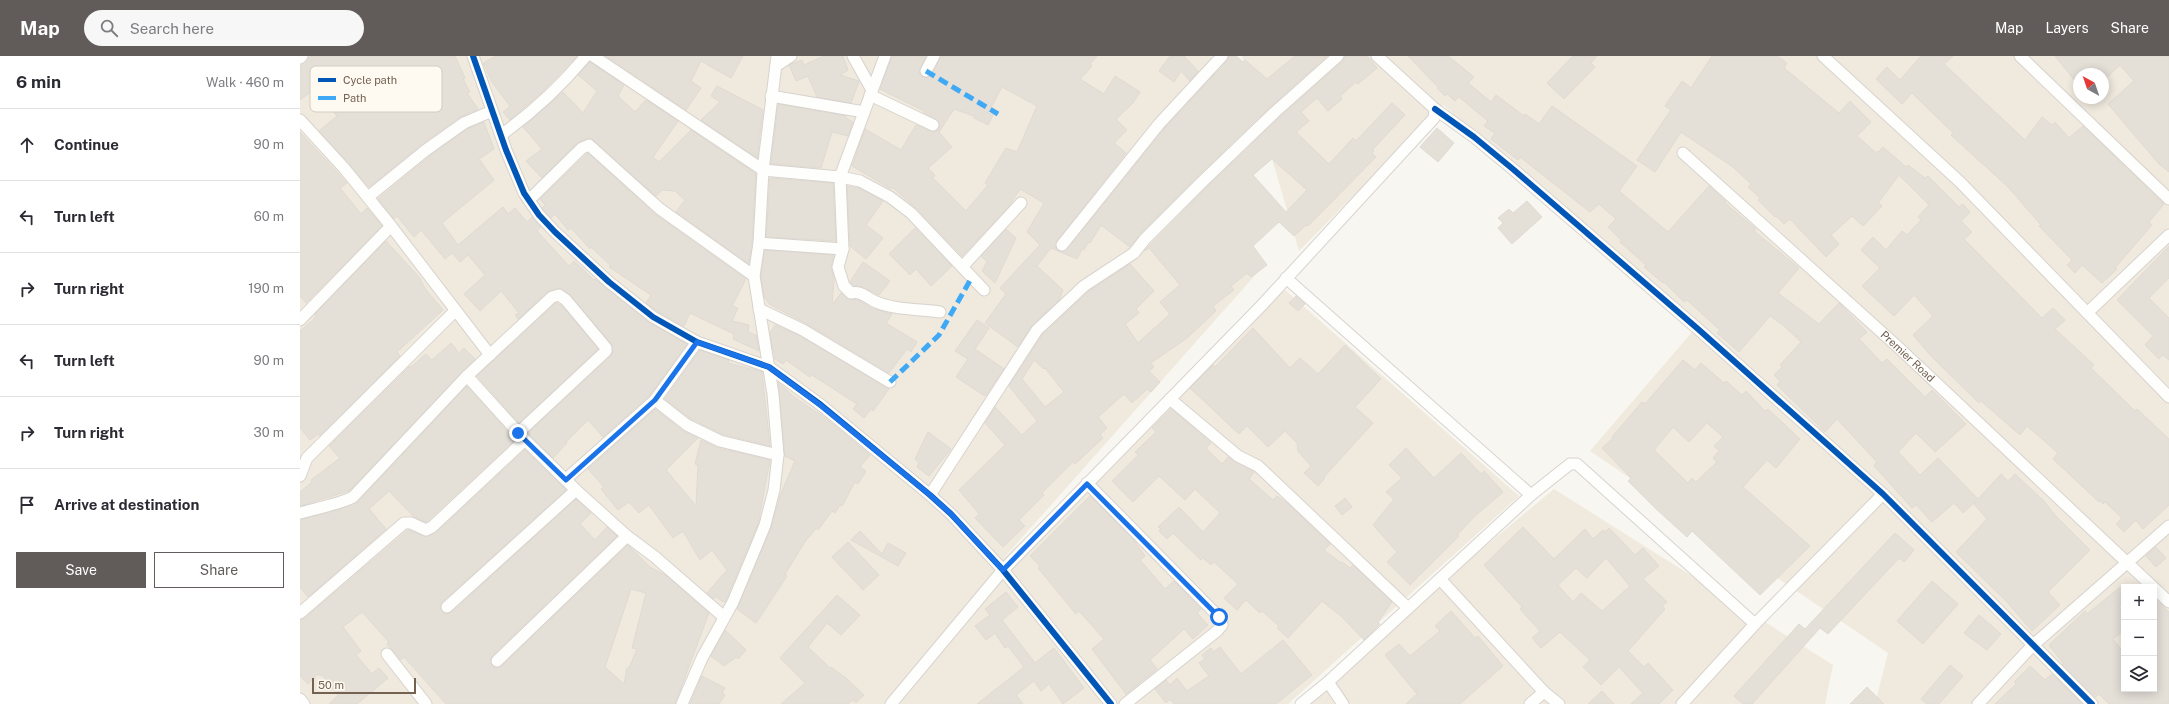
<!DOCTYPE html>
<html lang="en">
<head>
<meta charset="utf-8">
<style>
  body { margin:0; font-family:"Public Sans",sans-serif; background:#f7f7f7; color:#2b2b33 }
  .controls { position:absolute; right:12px; bottom:12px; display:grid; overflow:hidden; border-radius:0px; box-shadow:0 2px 10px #0003 }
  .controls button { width:36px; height:36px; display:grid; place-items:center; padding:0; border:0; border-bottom:1px solid #e1e1e2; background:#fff; color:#2b2b33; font:20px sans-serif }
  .compass { position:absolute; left:1773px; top:12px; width:36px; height:36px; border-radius:50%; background:#fff; box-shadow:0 2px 10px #0003; rotate:320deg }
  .scale { position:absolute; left:12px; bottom:10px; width:104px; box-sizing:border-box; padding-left:4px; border:2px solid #746150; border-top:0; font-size:11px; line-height:14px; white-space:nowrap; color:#746150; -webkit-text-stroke:3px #fefaf2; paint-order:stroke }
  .stop { position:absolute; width:12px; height:12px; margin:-9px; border:3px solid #1a73e8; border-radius:50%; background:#fff }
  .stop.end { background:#1a73e8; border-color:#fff; box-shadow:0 1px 4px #0008 }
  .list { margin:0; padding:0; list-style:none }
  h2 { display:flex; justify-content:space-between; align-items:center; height:52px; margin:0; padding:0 16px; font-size:17px }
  h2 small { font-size:13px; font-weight:400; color:#7c7c81 }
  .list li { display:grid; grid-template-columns:26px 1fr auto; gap:12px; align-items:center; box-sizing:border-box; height:72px; padding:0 16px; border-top:1px solid #e1e1e2 }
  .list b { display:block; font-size:15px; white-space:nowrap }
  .list em { font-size:13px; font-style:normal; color:#7c7c81 }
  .actions { display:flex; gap:8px; padding:12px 16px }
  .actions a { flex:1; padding:9px 0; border:1px solid #615b59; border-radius:0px; text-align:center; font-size:14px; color:#615b59 }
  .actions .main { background:#615b59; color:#fff }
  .icon { flex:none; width:22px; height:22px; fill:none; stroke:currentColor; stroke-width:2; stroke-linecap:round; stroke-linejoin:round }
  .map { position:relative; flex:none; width:1869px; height:648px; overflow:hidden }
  header { display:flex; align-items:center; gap:24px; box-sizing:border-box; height:56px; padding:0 20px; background:#615b59; color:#fff }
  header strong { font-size:19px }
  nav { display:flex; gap:22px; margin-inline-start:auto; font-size:14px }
  .search { width:280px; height:36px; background:#f7f7f7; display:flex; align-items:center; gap:10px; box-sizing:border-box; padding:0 14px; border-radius:22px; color:#7c7c81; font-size:15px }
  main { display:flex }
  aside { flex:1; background:#fff }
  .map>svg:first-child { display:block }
  .residential { fill:#f0e9de; fill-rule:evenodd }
  .building { fill:#e4dfd7; stroke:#e0dad2; fill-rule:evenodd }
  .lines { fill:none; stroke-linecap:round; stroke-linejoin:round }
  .street-casing { stroke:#d7d3ce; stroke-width:13 }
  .street { stroke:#fefefd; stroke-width:11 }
  .quiet { stroke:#3fa9f5; stroke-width:5; stroke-dasharray:10 5; stroke-linecap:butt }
  .cycleway-casing { stroke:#fefaf2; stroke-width:8 }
  .cycleway { stroke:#0057b8; stroke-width:6 }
  .route { stroke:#1a73e8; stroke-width:5 }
  .labels { text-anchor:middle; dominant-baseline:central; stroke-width:3; stroke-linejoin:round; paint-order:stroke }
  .street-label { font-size:11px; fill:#746150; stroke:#fefaf2 }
  .key { fill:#fefaf2; stroke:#d5ccc1; stroke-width:1 }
  .key-label { font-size:11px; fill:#746150 }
</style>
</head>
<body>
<header>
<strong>Map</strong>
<div class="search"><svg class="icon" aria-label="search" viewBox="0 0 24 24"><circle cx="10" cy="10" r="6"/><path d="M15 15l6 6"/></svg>Search here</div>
<nav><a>Map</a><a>Layers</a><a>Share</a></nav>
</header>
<main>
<aside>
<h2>6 min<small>Walk · 460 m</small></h2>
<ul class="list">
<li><svg class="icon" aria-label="ahead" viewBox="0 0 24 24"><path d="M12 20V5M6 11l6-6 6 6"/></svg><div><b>Continue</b></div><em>90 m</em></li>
<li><svg class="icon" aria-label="left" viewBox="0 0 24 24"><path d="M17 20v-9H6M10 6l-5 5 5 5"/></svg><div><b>Turn left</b></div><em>60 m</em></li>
<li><svg class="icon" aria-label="right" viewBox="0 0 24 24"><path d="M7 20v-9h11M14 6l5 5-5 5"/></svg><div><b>Turn right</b></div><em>190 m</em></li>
<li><svg class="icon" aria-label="left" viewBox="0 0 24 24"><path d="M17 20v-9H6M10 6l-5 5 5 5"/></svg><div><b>Turn left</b></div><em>90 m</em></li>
<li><svg class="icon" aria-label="right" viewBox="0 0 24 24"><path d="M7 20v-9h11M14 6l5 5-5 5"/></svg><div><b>Turn right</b></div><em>30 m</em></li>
<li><svg class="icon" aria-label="arrive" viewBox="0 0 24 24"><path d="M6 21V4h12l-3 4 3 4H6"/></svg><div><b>Arrive at destination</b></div></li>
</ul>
<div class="actions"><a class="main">Save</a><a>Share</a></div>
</aside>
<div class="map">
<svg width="1869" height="648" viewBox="0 0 1869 648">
  <rect width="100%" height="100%" fill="#f8f6f0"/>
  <!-- residential -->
  <path class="residential" d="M0,0H911L958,216L703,503L985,234L1219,440L988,648H0Z
    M942,0H1869V648H1575L1588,597L1290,395L1399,268L1143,49L999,195ZM1779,18H1803V42H1779ZM1824,531H1854V633H1824Z
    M1254,433L1533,609L1525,648H996Z"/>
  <!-- building -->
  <path class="building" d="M11,0H155L165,22L163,23L170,36L167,37L178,53L160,61L122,88L69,131L19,75L37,60L15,33L0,44V9Z
    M196,0H277L241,37L210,64L203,56L210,50L192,26L183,7Z
    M306,0H443L431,22L401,5L391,25L401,32L386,54Z
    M524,0H543L548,14L540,19L559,25L551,47L517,41L508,20L496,25L489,9L502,4L504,9Z
    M592,0H626L619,15L620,19L626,22L632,18L641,0H797L790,8L792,10L780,23L804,38L815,20L840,36L832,48L816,63L827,74L814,87L826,97L757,185L756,192L761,196L767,193L864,73L927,5L929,0H936L943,6L945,4L967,23L995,0H1027L970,51L896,122L840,178L830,191L801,169L790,187L788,186L784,194L782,193L777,203L751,192L737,210L763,234L759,244L732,269L718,291L685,267L706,238L700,232L740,189L727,176L744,147L720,133L709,150L662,200L616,152L592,131L591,133L552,110L565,73L601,94L616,69L633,76L639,72L638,65L623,56L624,55L580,33ZM702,31L737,50L717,96L706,92L685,127L688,129L666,155L633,122L635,119L628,112L652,91L639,76L654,53L674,60V62L688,69L693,59L688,57Z
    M870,0H884L898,15L890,25L881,15L874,26L859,15Z
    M1045,0H1067L1077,12L1058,28L1056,26L1040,40L1042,43L1028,55L1017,42L1001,56L1009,65L996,76L1029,108L1053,82L1056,85L1092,47L1105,59L1073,93L1074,95L1072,97L1076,101L1008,170L1006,169L994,180L979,166L953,190L967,209L951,221L947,217L931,230L934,234L913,250L916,255L887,282L851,307L854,311L849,315L860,326L851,336L847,333L832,347L824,338L798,361L807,372L800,379L803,382L775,408L773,406L742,437L744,439L719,464L725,470L703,491L675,462L679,458L659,434L705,389L685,367L695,351L722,379L737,365L709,330L742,279L788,236L830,208L854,235L836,253L839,257L825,268L838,287L870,258L860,246L880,229L849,192L844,195L906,132L980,61L1043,5ZM972,103L1007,134L986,156L953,119ZM734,304L744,313L745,312L764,336L745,351L722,323Z
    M1108,0H1148L1174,21L1168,27L1191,46L1196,39L1224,60L1225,58L1239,68L1252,50L1337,110L1319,135L1368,176L1409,130L1426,146L1425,147L1456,173L1454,175L1499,212L1478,237L1519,268L1539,247L1567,276L1559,283L1582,307L1587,303L1625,341L1632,334L1666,368L1635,396L1616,377L1598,396L1620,419L1638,402L1678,443L1701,418L1708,425L1715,418L1744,445L1755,459L1790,494L1748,536L1760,549L1732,575L1708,547L1656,496L1687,463L1674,448L1676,445L1663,457L1654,447L1632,466L1616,449L1612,452L1574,410L1577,406L1537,363L1525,376L1477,329L1480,325L1474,319L1482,311L1480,309L1501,286L1483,269L1470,260L1439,296L1417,277L1420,274L1387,244L1384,246L1364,226L1363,227L1344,211L1346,209L1320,186L1321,184L1308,171L1316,163L1299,148L1290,156L1220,101L1218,104L1201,91L1191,83L1195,77L1184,70L1188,65L1159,41L1155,45L1147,38L1145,40L1137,32L1138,31Z
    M1273,0H1297L1291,7L1295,11L1264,43L1247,27Z
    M1412,0H1477L1487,7L1484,12L1539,57L1550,45L1571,66L1557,80L1575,96H1578L1583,91L1606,111L1608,109L1625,122L1628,120L1659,151L1663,148L1670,156L1661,165L1672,176L1664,183L1742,262L1753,252L1765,264L1755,273L1794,309L1791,312L1835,355L1837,353L1869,383V449L1843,473L1836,464L1824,476L1816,468L1822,462L1805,446L1803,448L1800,444L1799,446L1753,403L1758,397L1727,370L1720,379L1681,345L1679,347L1632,301L1613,279L1633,260L1614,239L1594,260L1562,230L1580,212L1561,194L1573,181L1586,194L1602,175L1607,179L1621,164L1618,161L1629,149L1599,119L1578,147L1582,150L1563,170L1552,160L1531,179L1539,188L1526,201L1490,163L1484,168L1476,160L1475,161L1458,144L1460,142L1448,131L1451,128L1433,111L1381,76L1355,116L1337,104L1371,54L1365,50L1382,25L1391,32Z
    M1621,0H1653L1644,8L1725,84L1742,61L1752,69L1755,66L1769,82L1783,70L1864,148L1849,166L1852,169L1815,212L1817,213L1802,227L1782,209L1775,217L1767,209L1772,204L1739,170L1741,169L1708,131L1651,79L1653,77L1612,37L1602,48L1576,23L1587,11L1600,24Z
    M1755,0H1869V116L1859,108L1808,48L1834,25L1820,9L1804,24L1803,18H1779V30Z
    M290,6L324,29L318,40L335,56L346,44L378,65L353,101L359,106L391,74L456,118L452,186L449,208L376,156L385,144L375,135L362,134L356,140L291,82L277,87L242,122L226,105L242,93L223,71L263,36L283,57L297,35L278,19Z
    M417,30L463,54L457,102L401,64L420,46L411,40Z
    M478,48L546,60V62L553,66L548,80L532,76L521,112L471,108Z
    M184,66L194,93L179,103L194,124L142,167L158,189L203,151L208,158L215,152L227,166L232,161L241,171L237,175L269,210L274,205L294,224L295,223L349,266L387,288L350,339L303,381L288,364L266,386L267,387L253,402L228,377L311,300L313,295L311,288L271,240L261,232L247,236L218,263L215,259L219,257L201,235L180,255L164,238L185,219L168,199L160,206L152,197L145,203L121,174L114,181L97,160L94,163L78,143L130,100L167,73Z
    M1137,72L1154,87L1138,106L1120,91Z
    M0,76L47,127L40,132L61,158L67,152L82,170L6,247L0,240Z
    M288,97L356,159L446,223L432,250L438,252L432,265L449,269L448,276L456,279L459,295L433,283L434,278L390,257L384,270L357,255L346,247L351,239L309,211L311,210L291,191L290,193L271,172L268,174L255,158L251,162L244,155L242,152L245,149L240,143Z
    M470,122L533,127L536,185L466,181Z
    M547,130L558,132L583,145L566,169L583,182L566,203L550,190Z
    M1227,145L1242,161L1212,188L1198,172L1203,167L1198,162L1209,153L1213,157Z
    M615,172L652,210L631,230L616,213L610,219L589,198Z
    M706,173L716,182L695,227L682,215L687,206L681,200Z
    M86,185L119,221L126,234L143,254L97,296L100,300L20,380L18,378L10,384L0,372V275L13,264L16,260L15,258Z
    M1869,190V222L1849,242L1869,262V304L1863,299L1859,303L1845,289L1853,280L1817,244Z
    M465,194L534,199L531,210L534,223L532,249L541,237L548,243L558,244L571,252L592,258L586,267L617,286L611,296L607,293L589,317L507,268L469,248L464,240L461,220Z
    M563,206L590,225L579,239L563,231L554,230L550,226Z
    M996,240L1005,248L998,255L989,247Z
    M256,247L261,249L298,293L219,367L177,320Z
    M677,264L689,272L675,293L704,313L685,340L656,321L668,303L655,295Z
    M475,269L500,280L589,333L573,355L571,353L564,362L553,353L557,348L512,319L510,321L486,304L483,308L475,303L470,277Z
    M953,272L990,312L1000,302L1018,318L1045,289L1081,323L1055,351L1073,367L1024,421L1025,422L1018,430L1004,417L1011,410L998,395L997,387L985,375L968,391L947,370L939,378L890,332L913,309L915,311Z
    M151,287L159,297L164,292L175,303L49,435L0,450V436L12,426L11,424L40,402L29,390L110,310L111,311L126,298L132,304Z
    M400,294L429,304L428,307L462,316L470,390L422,378L391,363L365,343Z
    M1383,304L1395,314L1401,307L1424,327L1426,325L1442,339L1446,335L1465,355L1468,353L1500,383L1476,412L1467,404L1443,431L1510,490L1460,539L1392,475L1387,481L1355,452L1328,425L1331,422L1302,392L1313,382L1312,381L1342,346L1345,348ZM1407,367L1423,381L1414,390L1419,395L1413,402L1417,406L1396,426L1392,422L1388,427L1354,394L1373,371L1389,386Z
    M478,326L494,341L524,361L570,399L560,411L566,415L558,428L555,426L542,450L540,449L535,457L532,455L518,474L516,472L509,481H508L485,518L487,520L456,567L437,553L471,472L480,440L495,405L485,400Z
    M167,330L215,384L126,466L114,461L89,435L69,453L86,473L8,541L0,531V464L37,454L58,446Z
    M355,353L383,375L398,382L366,414L396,450L398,409L395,408L401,384L418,392L470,404L458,468L425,546L422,545L415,540L414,543L407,537L427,514L412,494L400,504L383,475L373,482L349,449L339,457L329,446L318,454L301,433L304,431L288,413Z
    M871,353L911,387L906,392L922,408L928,401L954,416L949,423L973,444L977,440L987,447L1030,488L1024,494L1041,507L1042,506L1050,512L1053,509L1092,546L1078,566L1080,568L1064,584L1041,560L1022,545L988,582L977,572L979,570L962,555L960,557L946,544L937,554L924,542L938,528L914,506L911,509L903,502L901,504L873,477L867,483L859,475L861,473L858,471L879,451L903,476L920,457L895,433L885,444L859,420L833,446L812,425L838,399L835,396L856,376L852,372Z
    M628,376L651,393L629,420L617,411L619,407L615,403Z
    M1106,392L1134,422L1161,397L1181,418L1184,415L1203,436L1175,460L1157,479L1159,480L1110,529L1087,506L1097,496L1073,469L1094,443L1086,436L1102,422L1089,409Z
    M225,394L266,434L142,546L140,549L142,555L145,558L152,556L276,443L291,457L280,468L295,484L307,471L317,480L192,600L190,607L195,612L202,610L328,489L350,511L367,520L409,557L375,648H146L104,601L101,604L87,588L89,586L62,556L43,571L61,595L56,599L72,618L79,612L88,622L57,648H29L38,639L22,619L20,620L18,618L8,628L0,620V564L5,562L108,474L126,481L137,476ZM331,533L346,537L332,592L337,593L329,612H327L324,628L305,611Z
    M790,440L833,483L845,500L840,504L865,533L874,525L901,553L897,557L908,569L893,583L884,573L850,604L857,613L826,638L792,593L804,583L779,555L776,558L738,512L740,510L730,500Z
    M1045,442L1052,451L1042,459L1035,450Z
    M1223,471L1254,503L1285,473L1293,483L1303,474L1305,476L1309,472L1335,499L1343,492L1359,510L1343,523L1367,546L1362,550L1365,553L1328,595L1344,611L1348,607L1373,634L1359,648H1331L1343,637L1319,611L1301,629L1283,611L1290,604L1260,576L1241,592L1232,582L1240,575L1220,553L1222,551L1184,509ZM1306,502L1330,530L1302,555L1281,537L1273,546L1258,529L1276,512L1287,522Z
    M560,475L582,498L588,487L606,497L598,510L551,484Z
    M1595,477L1614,494L1604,506L1599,502L1528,578L1520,572L1452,648H1443L1434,640L1499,568L1505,573Z
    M548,486L579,519L563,534L532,501Z
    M1856,491L1866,502L1856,511L1846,500Z
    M1632,525L1658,548L1623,588L1597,565Z
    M1824,528V547L1819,551L1824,557V574L1813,583L1824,597V633H1854V542L1869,556V648H1809L1799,638L1795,641L1762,608L1763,607L1749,589L1785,555L1787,558Z
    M706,536L718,551L702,564L735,607L754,592L784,632L763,648L749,628L741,635L734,625L716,639L723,648H677L724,611L708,590L705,592L695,577L686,584L675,570L690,559L685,553Z
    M537,539L560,559L541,579L527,567L508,591L530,612L531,611L546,622L564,639L556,647L553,644L548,648H481L505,627L480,602Z
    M1151,555L1175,582L1178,580L1203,610L1160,648H1106L1117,638L1085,599L1099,588L1110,600L1140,575L1135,570Z
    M1679,559L1701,578L1687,594L1664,577Z
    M425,574L446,594L438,603L436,601L424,610L411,600Z
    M983,584L1012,619L976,648H874L870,643L866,647L855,633L866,624L870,629L877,622L887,635L909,620L899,607L905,603L902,599L911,592L913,596L920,591L941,618Z
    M1650,609L1663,620L1639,648H1627L1621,643Z
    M1730,610L1745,624L1752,618L1782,648H1695L1716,628L1714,626Z
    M402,620L425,632L422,637L425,639L419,648H390Z
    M1567,631L1584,648H1550Z
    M1302,635L1314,648H1288Z"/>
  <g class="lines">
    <!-- street casing -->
    <g class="street-casing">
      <g id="street">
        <path d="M173,0L206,94L224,137L239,159L255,176L309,226L353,261L397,286L469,311L521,349L630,439L651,458L703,514L811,648"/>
        <path d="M293,0L463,114L540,121L560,125L590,141L611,157L684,234"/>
        <path d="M553,0L572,34"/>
        <path d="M585,0L540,121L543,193L538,211L544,230L551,237C561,235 566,241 574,245C593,254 619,253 640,256"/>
        <path d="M1523,0L1660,126L1869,341"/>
        <path d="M1720,0L1869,143"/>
        <path d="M0,2L2,0"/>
        <path d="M476,10L491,0"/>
        <path d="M626,15L634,0"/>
        <path d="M570,39L633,69"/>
        <path d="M471,40L564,56"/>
        <path d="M1135,53L1174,81L1214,114L1398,273L1583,438L1792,648"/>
        <path d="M0,64L44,112L91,170L190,299"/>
        <path d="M201,79C233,56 261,30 286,0"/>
        <path id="s1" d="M1383,97L1598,291L1853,531"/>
        <path d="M68,141L126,94L164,67L192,55"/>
        <path d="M229,144L282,92L289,89L360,153L454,220"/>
        <path d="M459,187L543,193"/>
        <path d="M762,189L859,68L922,0"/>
        <path d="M663,210L721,147"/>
        <path d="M986,222L1231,439"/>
        <path d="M459,253L503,274L590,326"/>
        <path d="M1787,257L1869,179"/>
        <path d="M0,264L91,170"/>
        <path d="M167,320L225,384L276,434L327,480L355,501L424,561"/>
        <path d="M870,343L938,400L958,410L1108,552"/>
        <path d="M355,344L387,369L420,385L478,399"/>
        <path d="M0,420L7,402L155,255"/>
        <path d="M266,423L355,344L397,286"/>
        <path d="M787,427L919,561L922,569L917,575L825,648"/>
        <path d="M630,439L737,274L784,230L834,197L845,183L901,127L975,56L1038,0"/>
        <path d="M0,457C14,453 43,447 53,441L167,320L252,241L259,239L266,244L306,292V295L218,377"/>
        <path d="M1140,523L1244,636L1259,648"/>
        <path d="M1854,532L1869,546"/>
        <path d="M147,551L276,434"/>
        <path d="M0,557L104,467H111L126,474L132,471L225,384"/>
        <path d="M87,598L126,648"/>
        <path d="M197,605L327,480"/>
        <path d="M1028,626L1043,648"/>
        <path d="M0,643L4,648"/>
        <path d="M382,648L402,602L433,546L456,491L465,469L474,434L478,399L473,338L454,220L459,187L463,114L477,0"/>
        <path d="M591,648L703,514L962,249L1134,62L1135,53L1077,0"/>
        <path d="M1001,648L1028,626L1231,439L1270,408H1277L1455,568"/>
        <path d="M1230,648L1244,636"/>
        <path d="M1382,648L1455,568L1583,438"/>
        <path d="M1678,648L1732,590L1869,470"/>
      </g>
    </g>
    <!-- street -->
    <use href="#street" class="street"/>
    <!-- quiet -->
    <path class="quiet" d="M626,15L698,58
      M590,326L639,279L672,221"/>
    <!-- cycleway casing -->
    <g class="cycleway-casing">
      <path id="cycleway" d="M173,0L206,94L224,137L239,159L255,176L309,226L353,261L397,286L469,311L521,349L630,439L651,458L703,514L811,648
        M1135,53L1174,81L1214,114L1398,273L1583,438L1792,648"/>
    </g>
    <!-- cycleway -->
    <use href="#cycleway" class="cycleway"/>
  </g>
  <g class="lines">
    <!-- route -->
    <path class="route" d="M218,377L266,424L355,344L397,286L469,311L520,349L630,439L651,458L703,514L787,428L919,561"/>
  </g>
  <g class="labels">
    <!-- street labels -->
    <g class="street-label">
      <text stroke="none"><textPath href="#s1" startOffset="303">Premier Road</textPath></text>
    </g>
  </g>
  <!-- legend -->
  <rect x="10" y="10" width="132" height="46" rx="6" class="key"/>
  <rect x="18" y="22" width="18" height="4" fill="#0057b8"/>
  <rect x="18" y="40" width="18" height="4" fill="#3fa9f5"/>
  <g class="key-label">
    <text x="43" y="28">Cycle path</text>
    <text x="43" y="46">Path</text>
  </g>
</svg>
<div class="controls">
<button>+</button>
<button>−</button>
<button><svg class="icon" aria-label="layers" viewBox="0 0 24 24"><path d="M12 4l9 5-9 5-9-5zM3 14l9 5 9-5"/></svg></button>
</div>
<svg class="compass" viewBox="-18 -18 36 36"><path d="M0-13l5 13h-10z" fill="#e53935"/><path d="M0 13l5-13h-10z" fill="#7c7c81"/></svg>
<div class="scale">50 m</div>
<div class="stop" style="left:919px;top:561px"></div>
<div class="stop end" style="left:218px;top:377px"></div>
</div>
</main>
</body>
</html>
